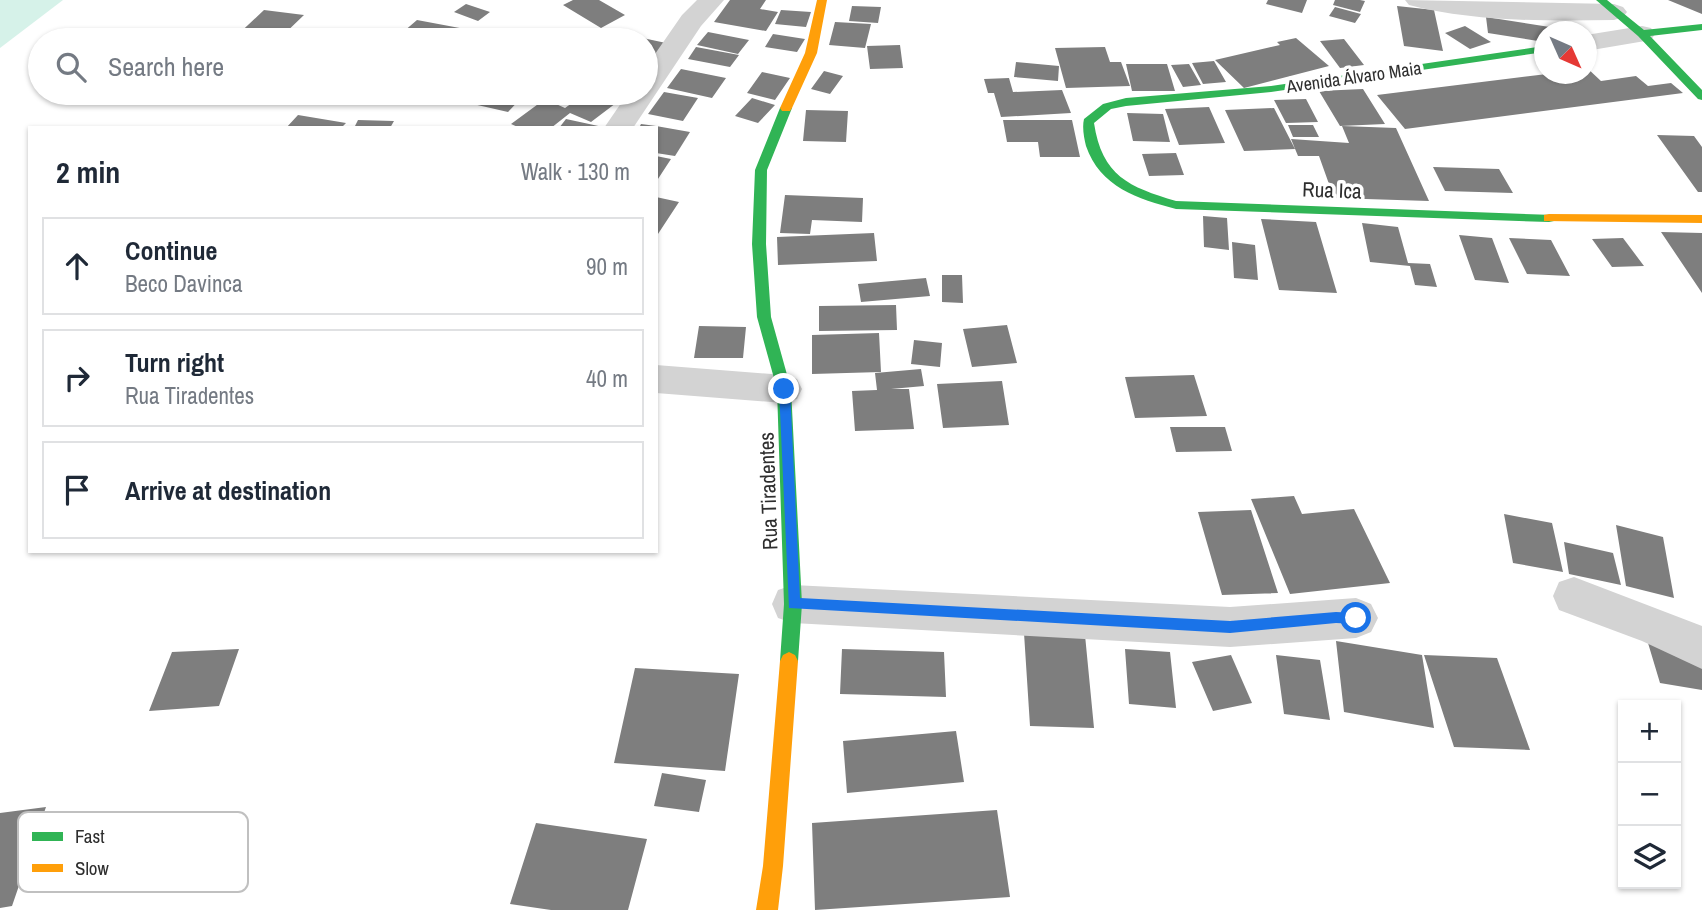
<!DOCTYPE html>
<html lang="en">
<head>
<meta charset="utf-8">
<style>
  body { margin:0; font-family:"Archivo Narrow",sans-serif; background:#f6f6f7; color:#1f2937 }
  .controls { position:absolute; right:21px; bottom:21px; display:grid; overflow:hidden; border-radius:0px; box-shadow:0 2px 5px #0004 }
  .controls button { width:63px; height:63px; display:grid; place-items:center; padding:0; border:0; border-bottom:2px solid #e0e1e3; background:#fff; color:#1f2937; font:35px sans-serif }
  .compass { position:absolute; left:1534px; top:21px; width:63px; height:63px; border-radius:50%; background:#fff; box-shadow:0 2px 5px #0004; rotate:135deg }
  .stop { position:absolute; width:21px; height:21px; margin:-16px; border:5px solid #1a73e8; border-radius:50%; background:#fff }
  .stop.end { background:#1a73e8; border-color:#fff; box-shadow:0 2px 7px #0008 }
  .list { margin:0; padding:0; list-style:none }
  h2 { display:flex; justify-content:space-between; align-items:center; height:91px; margin:0; padding:0 28px; font-size:30px }
  h2 small { font-size:23px; font-weight:400; color:#747a83 }
  .list li { display:grid; grid-template-columns:46px 1fr auto; gap:21px; align-items:center; box-sizing:border-box; height:98px; margin:0 14px 14px; padding:0 14px; border:2px solid #e0e1e3; border-radius:0px }
  .list b { display:block; font-size:26px; white-space:nowrap }
  .list p { margin:0; font-size:23px; white-space:nowrap; color:#747a83 }
  .list em { font-size:23px; font-style:normal; color:#747a83 }
  .icon { flex:none; width:38px; height:38px; fill:none; stroke:currentColor; stroke-width:2; stroke-linecap:round; stroke-linejoin:round }
  .map { position:relative; flex:none; width:1702px; height:910px; overflow:hidden }
  .search { position:absolute; background:#fff; box-shadow:0 2px 5px #0004; left:28px; top:28px; width:630px; height:77px; display:flex; align-items:center; gap:18px; box-sizing:border-box; padding:0 24px; border-radius:38px; color:#747a83; font-size:26px }
  .panel { position:absolute; background:#fff; box-shadow:0 2px 5px #0004; left:28px; top:126px; width:630px; height:427px; border-radius:0px }
  .map>svg:first-child { display:block }
  .water { fill:#d6f2e9 }
  .building { fill:#7e7e7e }
  .lines { fill:none; stroke-linecap:round; stroke-linejoin:round }
  .street { fill:#d3d3d3; fill-rule:evenodd }
  .fast { fill:#30b455; fill-rule:evenodd }
  .slow { fill:#ff9f0a; fill-rule:evenodd }
  .route { fill:#1a73e8 }
  .labels { text-anchor:middle; dominant-baseline:central; stroke-width:7; stroke-linejoin:round; paint-order:stroke }
  .far-street-label { font-size:18px; fill:#2e2e2e; stroke:#fff }
  .street-label { font-size:21px; fill:#2e2e2e; stroke:#fff }
  .key { fill:#fff; stroke:#c0c0c0; stroke-width:2 }
  .key-label { font-size:19px; fill:#2e2e2e }
</style>
</head>
<body>
<div class="map">
<svg width="1702" height="910" viewBox="0 0 1702 910">
  <rect width="100%" height="100%" fill="#fff"/>
  <!-- water -->
  <path class="water" d="M0,0H63L0,48Z"/>
  <!-- building -->
  <path class="building" d="M573,0H599L625,15L601,28L563,5Z
    M730,0H766L760,9L778,12L766,31L714,22Z
    M1268,0H1307L1302,13L1266,4Z
    M1335,0H1360L1365,1L1360,12L1333,5Z
    M1668,0H1702V14Z
    M466,4L490,12L478,21L454,12Z
    M852,6L881,7L878,23L849,21Z
    M1397,6L1434,10L1443,51L1404,46Z
    M1335,7L1361,14L1355,23L1329,16Z
    M264,10L304,15L278,40H232Z
    M781,10L811,12L806,27L775,24Z
    M1486,17L1556,28L1557,32H1544V42L1488,33Z
    M417,20L465,29L454,40L403,32Z
    M835,22L871,24L865,48L829,45Z
    M1465,26L1491,42L1470,49L1445,33Z
    M708,32L749,40L738,54L697,45Z
    M624,34L666,43L656,55L646,52V40H618Z
    M773,34L805,39L797,52L765,47Z
    M1296,38L1329,66L1244,88L1215,60L1280,45L1277,42Z
    M1344,39L1364,65L1340,68L1320,41Z
    M900,45L903,68L870,69L867,46Z
    M696,47L739,55L730,67L688,59Z
    M1105,47L1110,62H1121L1130,86L1066,88L1055,48Z
    M1214,61L1226,82L1203,84L1192,63Z
    M1016,62L1059,66L1058,81L1014,77Z
    M1126,64H1167L1175,91H1132Z
    M1189,64L1201,85L1183,87L1171,65Z
    M1586,67L1601,81L1636,76L1648,86L1671,83L1683,93L1405,129L1377,95L1547,74H1586Z
    M681,69L726,78L712,98L667,88Z
    M824,71L843,76L830,94L811,89Z
    M762,72L790,78L775,100L747,93Z
    M1009,78L1013,92L1062,90L1071,113L1001,117L994,93H988L984,79Z
    M1363,89L1385,124L1340,126L1319,91Z
    M664,92L698,98L683,121L648,114Z
    M484,93H526L508,112L473,104Z
    M586,93H614L624,97L591,122L570,113L551,128H520L511,124L545,99L565,108Z
    M752,98L775,105L758,123L735,116Z
    M1306,99L1318,122L1286,123L1274,100Z
    M1209,107L1225,143L1179,145L1165,109Z
    M1274,108L1295,149L1244,151L1225,110Z
    M806,110L848,111L846,142L803,141Z
    M1127,113L1163,114L1170,142L1133,141Z
    M298,115L346,123L341,128H286Z
    M566,119L603,127V128H559Z
    M358,120L394,121L390,128H354Z
    M1003,120H1072L1080,157H1040L1038,142H1007Z
    M641,124L656,126L690,132L675,156L656,153V128H639Z
    M1288,125H1313L1319,137H1293Z
    M1342,126L1396,128L1429,201L1334,198L1319,156H1298L1291,139L1349,143Z
    M1657,135L1694,136L1702,147V192H1698Z
    M1176,153L1184,175L1149,176L1142,154Z
    M656,156L671,159L656,182Z
    M1433,167L1499,169L1513,193L1445,191Z
    M785,195L863,198L862,222L812,220L810,234L780,233Z
    M656,197L679,202L656,237Z
    M1203,216L1227,218L1229,250L1204,247Z
    M1261,219L1316,222L1337,293L1279,290Z
    M1362,223L1398,227L1408,263L1430,264L1437,287L1415,285L1410,266L1370,262Z
    M1661,232L1702,233V293Z
    M874,233L877,261L778,265L777,237Z
    M1459,235L1492,238L1509,283L1475,280Z
    M1509,238L1551,240L1570,276L1527,274Z
    M1623,238L1644,266L1612,267L1592,239Z
    M1232,242L1255,245L1258,280L1234,278Z
    M942,275H962L963,303L942,302Z
    M926,278L930,296L861,302L858,284Z
    M896,305L897,330L819,331V306Z
    M1007,325L1017,363L972,367L963,329Z
    M699,326L746,327L743,358H694Z
    M879,333L881,372L812,374V335Z
    M914,340L942,343L940,367L911,364Z
    M921,369L924,386L891,389H909L914,429L855,431L852,391L877,390L875,373Z
    M1194,375L1207,416L1135,418L1125,377Z
    M1002,381L1009,425L943,428L937,384Z
    M1170,427H1225L1232,451L1176,452Z
    M1294,496L1302,514L1354,509L1390,583L1290,594L1251,499Z
    M1251,510L1278,593L1222,595L1198,512Z
    M1504,514L1552,523L1563,572L1513,563Z
    M1616,525L1663,537L1674,598L1626,586Z
    M1564,542L1613,553L1621,585L1569,574Z
    M1024,633L1085,635L1094,728L1030,726Z
    M1336,641L1422,655L1434,728L1344,712Z
    M1648,643L1702,652V690L1660,683Z
    M239,649L219,706L149,711L172,652Z
    M842,649L944,652L946,697L840,694Z
    M1125,649L1170,652L1176,708L1129,704Z
    M1231,655L1252,703L1213,711L1192,662Z
    M1276,655L1320,660L1330,720L1284,714Z
    M1424,655L1497,658L1530,750L1454,747Z
    M635,668L739,674L725,771L614,763Z
    M956,731L964,782L847,793L843,741Z
    M662,773L706,780L699,812L654,806Z
    M46,807L12,906L0,908V813Z
    M997,810L1010,897L815,910L812,823Z
    M536,823L647,839L628,910H551L510,904Z"/>
  <g class="lines">
    <!-- street -->
    <path class="street" d="M697,0H724L701,26L633,128H604L628,93H646V67L682,15Z
      M1405,0L1614,4L1623,7L1627,12L1623,17L1614,20C1546,21 1475,22 1409,5Z
      M1642,26L1651,28L1655,34L1651,40L1586,51V35Z
      M656,365L784,375L797,379L802,389L797,399L784,403L656,393Z
      M1574,577L1702,626V669L1642,641L1559,610L1553,596L1559,582Z
      M793,585L1230,607L1356,598L1371,604L1378,618L1371,632L1356,638L1230,647L793,623L778,618L772,604L778,590Z"/>
    <!-- fast -->
    <path class="fast" d="M1596,0H1607L1644,30L1702,24V30L1650,36L1702,90V100L1698,99L1638,36Z
      M1544,46V52L1271,92L1126,106L1111,109L1094,123C1102,176 1129,187 1176,201L1554,215V221L1549,222L1176,209C1138,199 1100,187 1086,146C1084,138 1082,127 1084,119L1103,104L1126,98L1271,86Z
      M786,104L792,108L767,170L766,244L771,317L791,389L802,604L798,661L795,667L789,670L783,667L780,661L784,604L777,389L757,317L752,244L755,170L780,108Z"/>
    <!-- slow -->
    <path class="slow" d="M817,0H827L817,53L792,108L790,111H782L780,108L805,53Z
      M1549,214L1702,215V223L1544,221V215Z
      M789,652L795,655L798,661L783,866L778,910H756L763,866L780,661L783,655Z"/>
  </g>
  <!-- route -->
  <path class="route" d="M784,384L790,389L800,598L1230,621L1336,612L1356,613L1363,618L1356,624L1336,623L1230,633L789,608L779,389Z"/>
  <g class="labels">
    <!-- far-street labels -->
    <g class="far-street-label">
      <text transform="translate(1354 77) rotate(-8)">Avenida Álvaro Maia</text>
    </g>
    <!-- street labels -->
    <g class="street-label">
      <text transform="translate(1332 190) rotate(2)">Rua Ica</text>
      <text transform="translate(768 491) rotate(-92)">Rua Tiradentes</text>
    </g>
  </g>
  <!-- legend -->
  <rect x="18" y="812" width="230" height="80" rx="10" class="key"/>
  <rect x="32" y="832" width="31" height="9" fill="#30b455"/>
  <rect x="32" y="864" width="31" height="8" fill="#ff9f0a"/>
  <g class="key-label">
    <text x="75" y="843">Fast</text>
    <text x="75" y="875">Slow</text>
  </g>
</svg>
<div class="controls">
<button>+</button>
<button>−</button>
<button><svg class="icon" aria-label="layers" viewBox="0 0 24 24"><path d="M12 4l9 5-9 5-9-5zM3 14l9 5 9-5"/></svg></button>
</div>
<svg class="compass" viewBox="-18 -18 36 36"><path d="M0-13l5 13h-10z" fill="#e53935"/><path d="M0 13l5-13h-10z" fill="#747a83"/></svg>
<div class="stop" style="left:1356px;top:618px"></div>
<div class="stop end" style="left:784px;top:389px"></div>
<div class="search"><svg class="icon" aria-label="search" viewBox="0 0 24 24"><circle cx="10" cy="10" r="6"/><path d="M15 15l6 6"/></svg>Search here</div>
<section class="panel">
<h2>2 min<small>Walk · 130 m</small></h2>
<ul class="list">
<li><svg class="icon" aria-label="ahead" viewBox="0 0 24 24"><path d="M12 20V5M6 11l6-6 6 6"/></svg><div><b>Continue</b><p>Beco Davinca</p></div><em>90 m</em></li>
<li><svg class="icon" aria-label="right" viewBox="0 0 24 24"><path d="M7 20v-9h11M14 6l5 5-5 5"/></svg><div><b>Turn right</b><p>Rua Tiradentes</p></div><em>40 m</em></li>
<li><svg class="icon" aria-label="arrive" viewBox="0 0 24 24"><path d="M6 21V4h12l-3 4 3 4H6"/></svg><div><b>Arrive at destination</b></div></li>
</ul>
</section>
</div>
</body>
</html>
